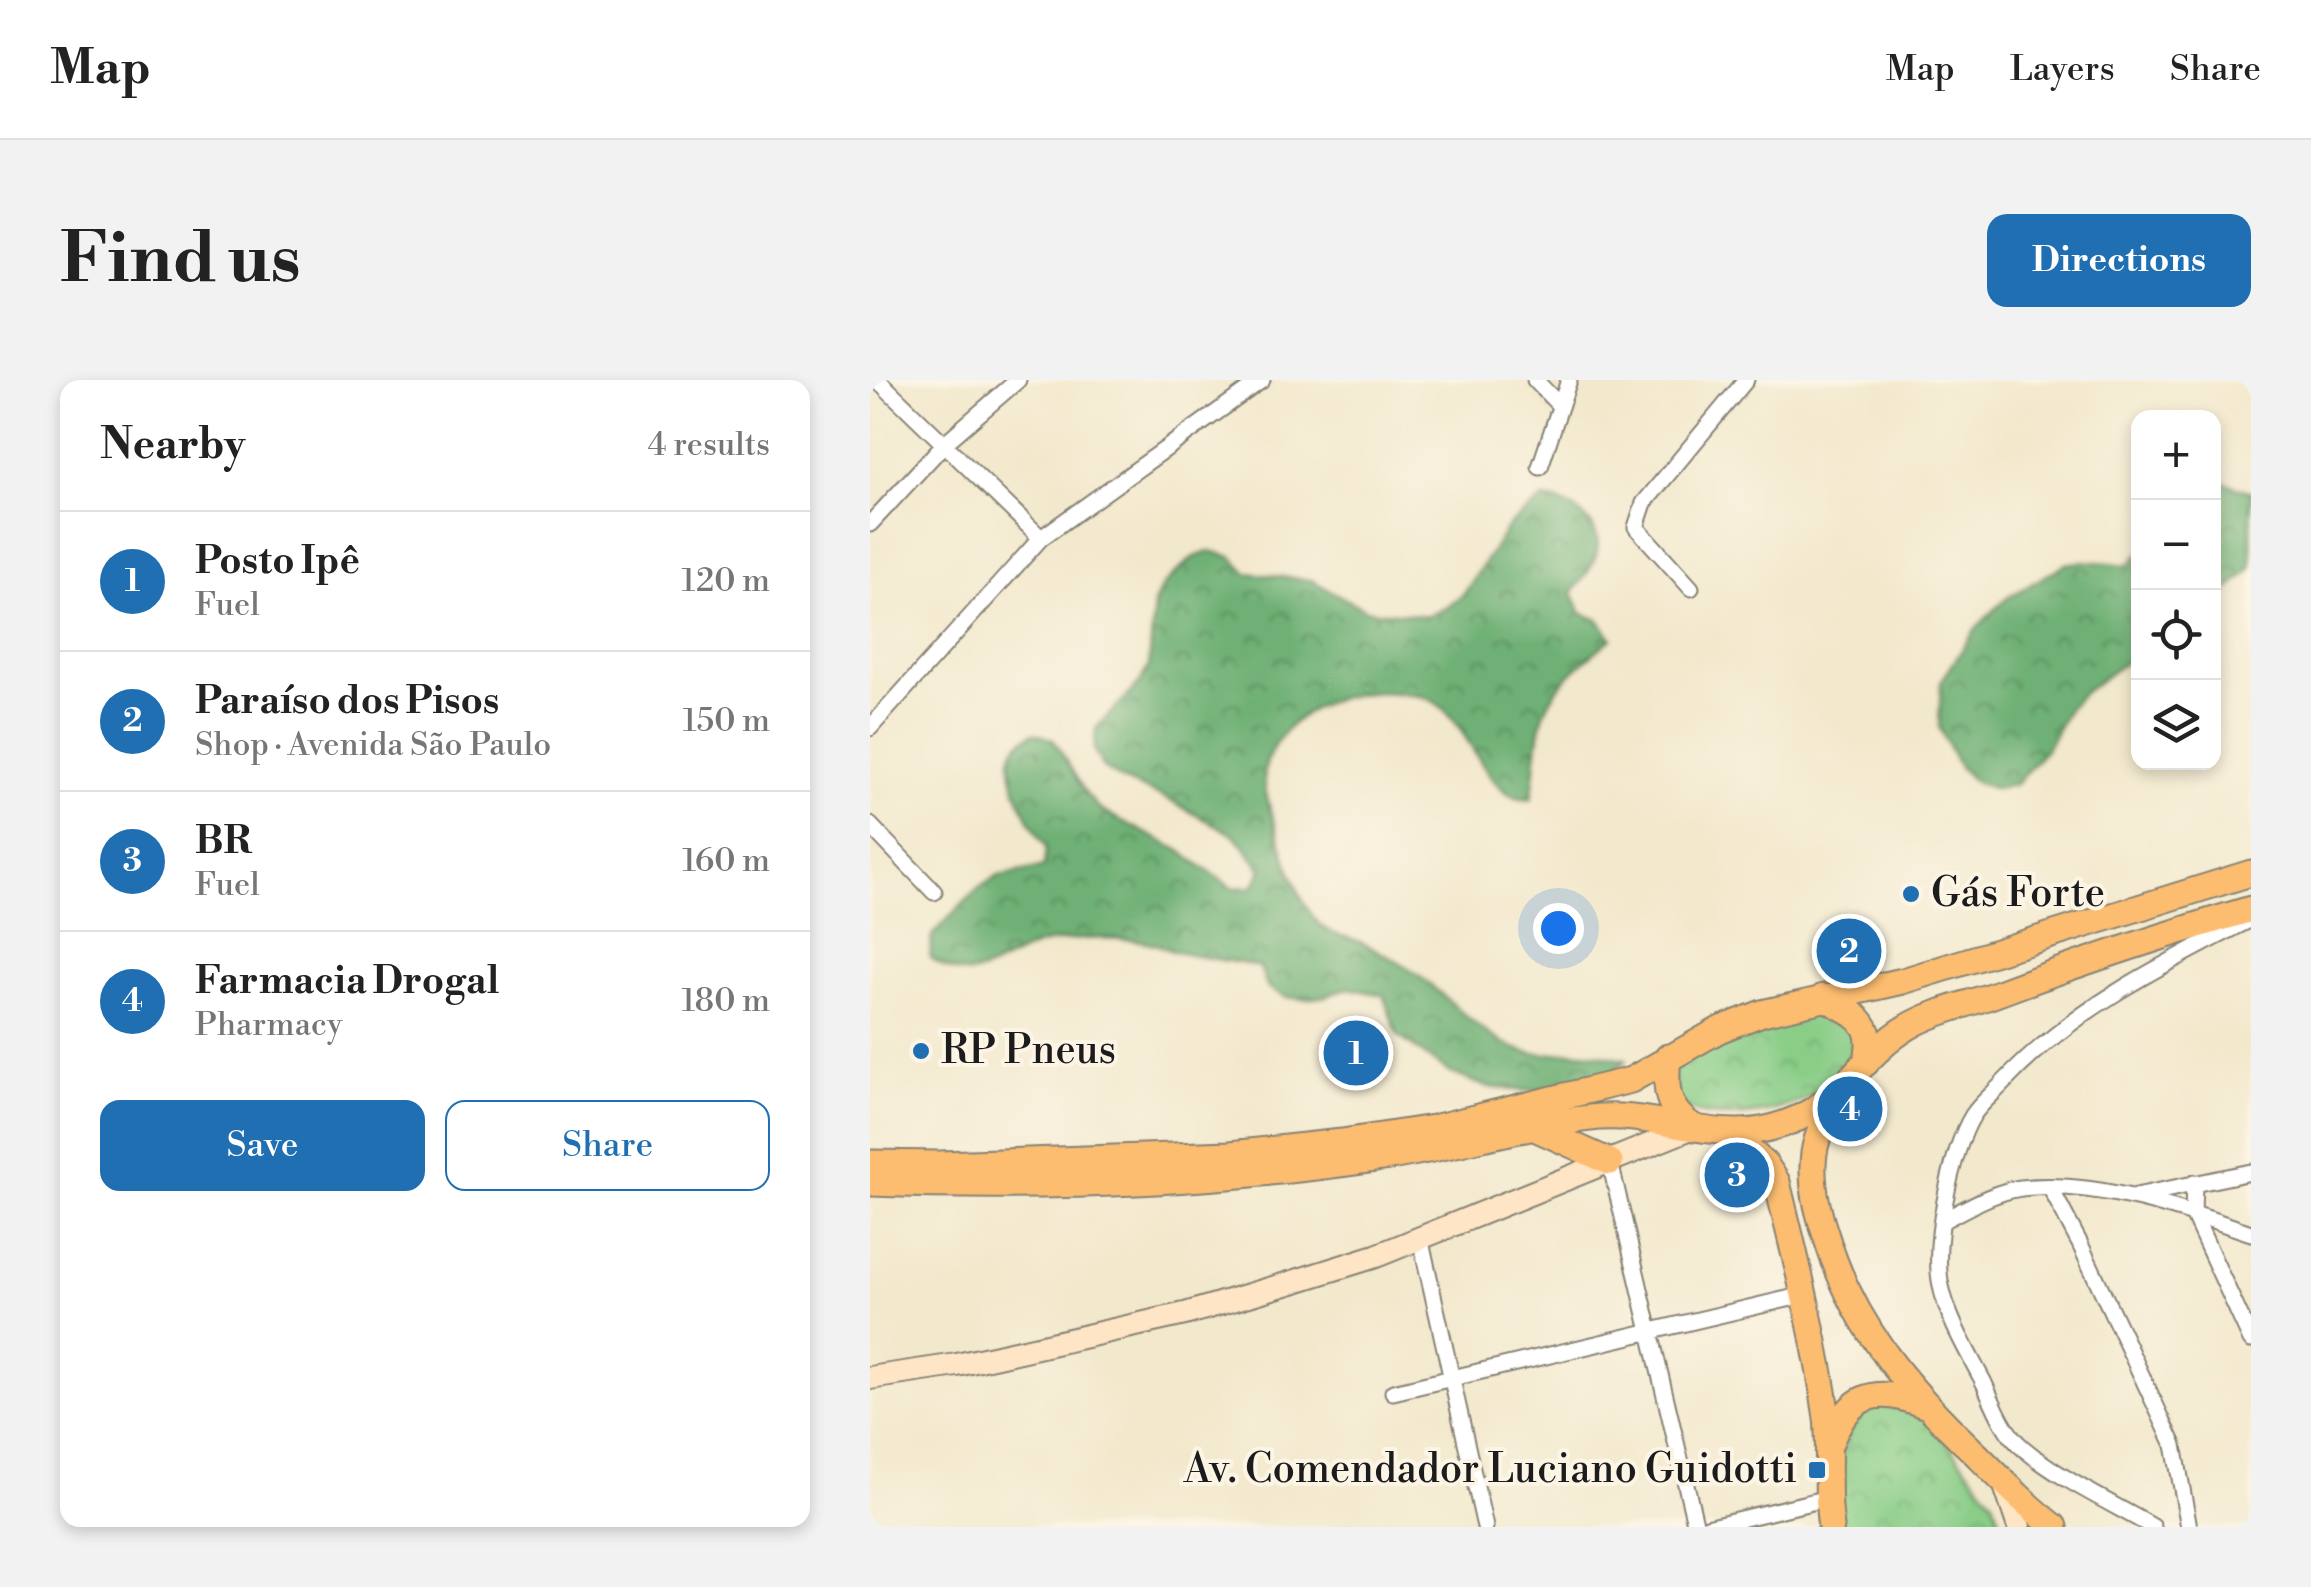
<!DOCTYPE html>
<html lang="en">
<head>
<meta charset="utf-8">
<style>
  body { margin:0; font-family:"Libre Bodoni",serif; background:#f2f2f2; color:#222 }
  .controls { position:absolute; right:30px; top:30px; display:grid; overflow:hidden; border-radius:20px; box-shadow:0 5px 15px #0003 }
  .controls button { width:90px; height:90px; display:grid; place-items:center; padding:0; border:0; border-bottom:2px solid #e0e0e0; background:#fff; color:#222; font:50px sans-serif }
  .you { position:absolute; left:688px; top:548px; width:35px; height:35px; margin:-25px; border:8px solid #fff; border-radius:50%; background:#1a73e8; box-shadow:0 0 0 15px #1a73e833 }
  .badge { display:grid; place-items:center; width:65px; height:65px; border-radius:50%; background:#1f6fb2; color:#fff; font-size:32px; font-weight:700 }
  .pin { position:absolute; translate:-50% -50%; border:5px solid #fff; box-shadow:0 2px 10px #0006 }
  .list { margin:0; padding:0; list-style:none }
  h2 { display:flex; justify-content:space-between; align-items:center; height:130px; margin:0; padding:0 40px; font-size:42px }
  h2 small { font-size:32px; font-weight:400; color:#767676 }
  .list li { display:grid; grid-template-columns:65px 1fr auto; gap:30px; align-items:center; box-sizing:border-box; height:140px; padding:0 40px; border-top:2px solid #e0e0e0 }
  .list b { display:block; font-size:38px; white-space:nowrap }
  .list p { margin:0; font-size:32px; white-space:nowrap; color:#767676 }
  .list em { font-size:32px; font-style:normal; color:#767676 }
  .actions { display:flex; gap:20px; padding:30px 40px }
  .actions a { flex:1; padding:22px 0; border:2px solid #1f6fb2; border-radius:20px; text-align:center; font-size:35px; color:#1f6fb2 }
  .actions .main { background:#1f6fb2; color:#fff }
  .icon { flex:none; width:55px; height:55px; fill:none; stroke:currentColor; stroke-width:2; stroke-linecap:round; stroke-linejoin:round }
  .map { position:relative; flex:none; width:1381px; height:1147px; overflow:hidden; border-radius:20px }
  header { display:flex; align-items:center; gap:60px; box-sizing:border-box; height:140px; padding:0 50px; background:#fff; border-bottom:2px solid #e0e0e0 }
  header strong { font-size:48px }
  nav { display:flex; gap:55px; margin-inline-start:auto; font-size:35px }
  .intro { display:flex; align-items:center; justify-content:space-between; box-sizing:border-box; height:240px; padding:0 60px }
  h1 { margin:0; font-size:70px }
  .button { padding:25px 45px; border-radius:20px; background:#1f6fb2; color:#fff; font-size:35px; font-weight:700 }
  main { display:flex; gap:60px; padding:0 60px }
  aside { flex:1; background:#fff; border-radius:20px; box-shadow:0 5px 15px #0003 }
  .map>svg:first-child { display:block }
  .forest { fill:url(#forest-crowns); stroke:#456648; stroke-width:2.5 }
  .park { fill:url(#park-crowns); stroke:#527452; stroke-width:2.5 }
  .lines { fill:none; stroke-linecap:round; stroke-linejoin:round }
  .street-casing { stroke:#878274; stroke-width:19 }
  .secondary-casing { stroke:#878274; stroke-width:26 }
  .primary-casing { stroke:#878274; stroke-width:29 }
  .street { stroke:#fff; stroke-width:15 }
  .secondary { stroke:#fee5c5; stroke-width:22 }
  .primary { stroke:#fcbd6f; stroke-width:25 }
  .poi-dot { fill:#1f6fb2; stroke:#fcf5e5; stroke-width:4 }
  .labels { text-anchor:middle; dominant-baseline:central; stroke-width:8; stroke-linejoin:round; paint-order:stroke }
  .poi-label { font-size:40px; fill:#1c1c1c; stroke:#fcf5e5; text-anchor:start }
</style>
</head>
<body>
<header>
<strong>Map</strong>
<nav><a>Map</a><a>Layers</a><a>Share</a></nav>
</header>
<div class="intro"><h1>Find us</h1><a class="button">Directions</a></div>
<main>
<aside>
<h2>Nearby<small>4 results</small></h2>
<ul class="list">
<li><span class="badge">1</span><div><b>Posto Ipê</b><p>Fuel</p></div><em>120 m</em></li>
<li><span class="badge">2</span><div><b>Paraíso dos Pisos</b><p>Shop · Avenida São Paulo</p></div><em>150 m</em></li>
<li><span class="badge">3</span><div><b>BR</b><p>Fuel</p></div><em>160 m</em></li>
<li><span class="badge">4</span><div><b>Farmacia Drogal</b><p>Pharmacy</p></div><em>180 m</em></li>
</ul>
<div class="actions"><a class="main">Save</a><a>Share</a></div>
</aside>
<div class="map">
<svg width="1381" height="1147" viewBox="0 0 1381 1147">
  <defs>
    <pattern id="forest-crowns" width="20" height="18" patternUnits="userSpaceOnUse" patternTransform="scale(2.5)"><rect width="20" height="18" fill="#6eb074"/><path d="M2 6a3 3 0 1 1 6 0M12 15a3 3 0 1 1 6 0" fill="none" stroke="#5a8e5e"/></pattern>
    <pattern id="park-crowns" width="20" height="18" patternUnits="userSpaceOnUse" patternTransform="scale(2.5)"><rect width="20" height="18" fill="#89cd87"/><path d="M2 6a3 3 0 1 1 6 0M12 15a3 3 0 1 1 6 0" fill="none" stroke="#76af74"/></pattern>
  </defs>
  <rect width="100%" height="100%" fill="#fcf5e5"/>
  <filter id="ink" filterUnits="userSpaceOnUse"><feTurbulence type="fractalNoise" baseFrequency=".01" numOctaves="2"/><feDisplacementMap in="SourceGraphic" scale="20" xChannelSelector="R" yChannelSelector="G"/><feConvolveMatrix kernelMatrix="1 2 1 2 8 2 1 2 1" color-interpolation-filters="sRGB"/></filter>
  <filter id="wash" filterUnits="userSpaceOnUse"><feTurbulence type="fractalNoise" baseFrequency=".0048" numOctaves="4" result="noise"/><feDisplacementMap in="SourceGraphic" scale="40" xChannelSelector="R" yChannelSelector="G"/><feGaussianBlur stdDeviation="2.25" result="paint"/><feColorMatrix in="noise" values="0 0 0 0 0 0 0 0 0 0 0 0 0 0 0 0 0 1.4 0 .05"/><feComposite in="paint" operator="in"/></filter>
  <g filter="url(#wash)">
    <rect width="100%" height="100%" fill="#f2e8cc"/>
    <!-- forest -->
    <path class="forest" d="M1344,99L1381,112V189L1344,223Z
      M673,119C701,121 738,145 725,178C721,190 709,203 702,213L711,233L729,240L742,258C715,281 680,305 672,341C665,367 666,394 661,420C654,418 645,418 639,414C604,391 591,324 550,316C500,307 446,314 412,355C405,364 397,377 395,389C392,412 404,440 411,462C419,489 430,523 449,544C459,554 478,557 490,562C510,571 532,584 549,596C583,621 611,657 652,671C672,677 692,672 712,672C728,673 742,676 757,680L741,693L702,707L658,711L617,707L579,692L528,656L513,615L478,608L456,616L435,619L415,617L397,607L390,587C363,580 334,579 307,572C299,571 293,566 285,564C256,556 208,557 178,563C130,572 110,617 60,577L62,555L110,507L129,496L174,487L176,467C161,446 131,393 144,369C148,362 157,357 163,353L183,359L216,414L231,430L309,470L362,508L383,507L392,490L366,456L293,417L252,400L233,388L224,369L226,348L269,304L279,286L284,224L292,206L322,178L341,171L362,177L377,193L441,200L496,230L558,236L578,227L594,214L639,145Z
      M1268,175V273L1214,312L1198,329L1176,369L1146,404L1126,409L1104,402L1089,387L1069,347L1071,302L1107,247L1137,218L1196,184L1217,181L1258,185Z"/>
    <!-- park -->
    <path class="park" d="M960,628L987,653C980,717 898,740 843,735C831,734 815,731 808,720C804,712 804,698 803,689L853,655Z
      M1006,1023L1057,1037L1123,1121L1133,1147H971C969,1102 963,1051 1006,1023Z"/>
  </g>
  <g filter="url(#ink)">
    <g class="lines">
      <!-- street casing -->
      <g class="street-casing">
        <path id="street" d="M8,0L171,158
          M665,0L689,25
          M670,87L699,0
          M0,144L75,63L148,0
          M821,208L766,147L774,123L876,0
          M0,348L171,158L392,0
          M0,445L64,512
          M740,782L826,1147
          M1324,803L1323,834L1381,960
          M1180,807L1210,864L1304,1065L1319,1147
          M1266,816L1381,792
          M1072,841C1097,828 1123,812 1151,808C1223,799 1314,830 1381,853
          M550,857L615,1147
          M523,1012L934,915
          M837,1147L958,1118
          M1283,1147C1240,1122 1191,1100 1153,1068C1134,1053 1124,1025 1114,1003C1098,972 1078,940 1071,906C1062,865 1081,771 1103,735C1111,723 1125,712 1134,702C1203,629 1293,584 1381,539"/>
      </g>
      <!-- secondary casing -->
      <g class="secondary-casing">
        <path id="secondary" d="M0,998L87,985L315,934L426,901L506,876L826,746
          M1133,1100L1149,1147"/>
      </g>
      <!-- primary casing -->
      <g class="primary-casing">
        <path id="primary" d="M953,617C985,634 1008,643 996,683
          M798,677C795,707 795,728 822,746
          M967,717C957,735 947,753 944,773C940,802 947,830 956,856C983,946 1039,1011 1106,1074C1131,1099 1156,1125 1185,1147
          M665,748L740,782
          M860,753L895,784L907,802C926,880 946,958 957,1038C961,1075 955,1111 961,1147
          M0,783L69,784L360,774L472,762L563,748L761,700L849,650L892,633L1033,601L1381,493
          M0,803C171,809 343,804 513,778C582,768 650,746 720,738C781,730 841,763 900,748C971,731 985,679 1038,647C1063,632 1096,625 1123,615C1208,583 1294,555 1381,529
          M960,1063C979,1014 1006,1005 1054,1025"/>
      </g>
      <!-- street -->
      <use href="#street" class="street"/>
      <!-- secondary -->
      <use href="#secondary" class="secondary"/>
      <!-- primary -->
      <use href="#primary" class="primary"/>
    </g>
  </g>
  <!-- markers -->
  <g class="poi-dot">
    <circle cx="1041" cy="514" r="10"/>
    <circle cx="51" cy="671" r="10"/>
    <rect x="937" y="1080" width="20" height="20" rx="5"/>
  </g>
  <g class="labels">
    <!-- poi labels -->
    <g class="poi-label">
      <text x="1061" y="514">Gás Forte</text>
      <text x="71" y="671">RP Pneus</text>
      <text x="927" y="1090" text-anchor="end">Av. Comendador Luciano Guidotti</text>
    </g>
  </g>
</svg>
<div class="controls">
<button>+</button>
<button>−</button>
<button><svg class="icon" aria-label="locate" viewBox="0 0 24 24"><circle cx="12" cy="12" r="6"/><path d="M12 2v4M12 18v4M2 12h4M18 12h4"/></svg></button>
<button><svg class="icon" aria-label="layers" viewBox="0 0 24 24"><path d="M12 4l9 5-9 5-9-5zM3 14l9 5 9-5"/></svg></button>
</div>
<div class="you"></div>
<div class="pin badge" style="left:486px;top:673px">1</div>
<div class="pin badge" style="left:979px;top:571px">2</div>
<div class="pin badge" style="left:867px;top:795px">3</div>
<div class="pin badge" style="left:980px;top:729px">4</div>
</div>
</main>
</body>
</html>
